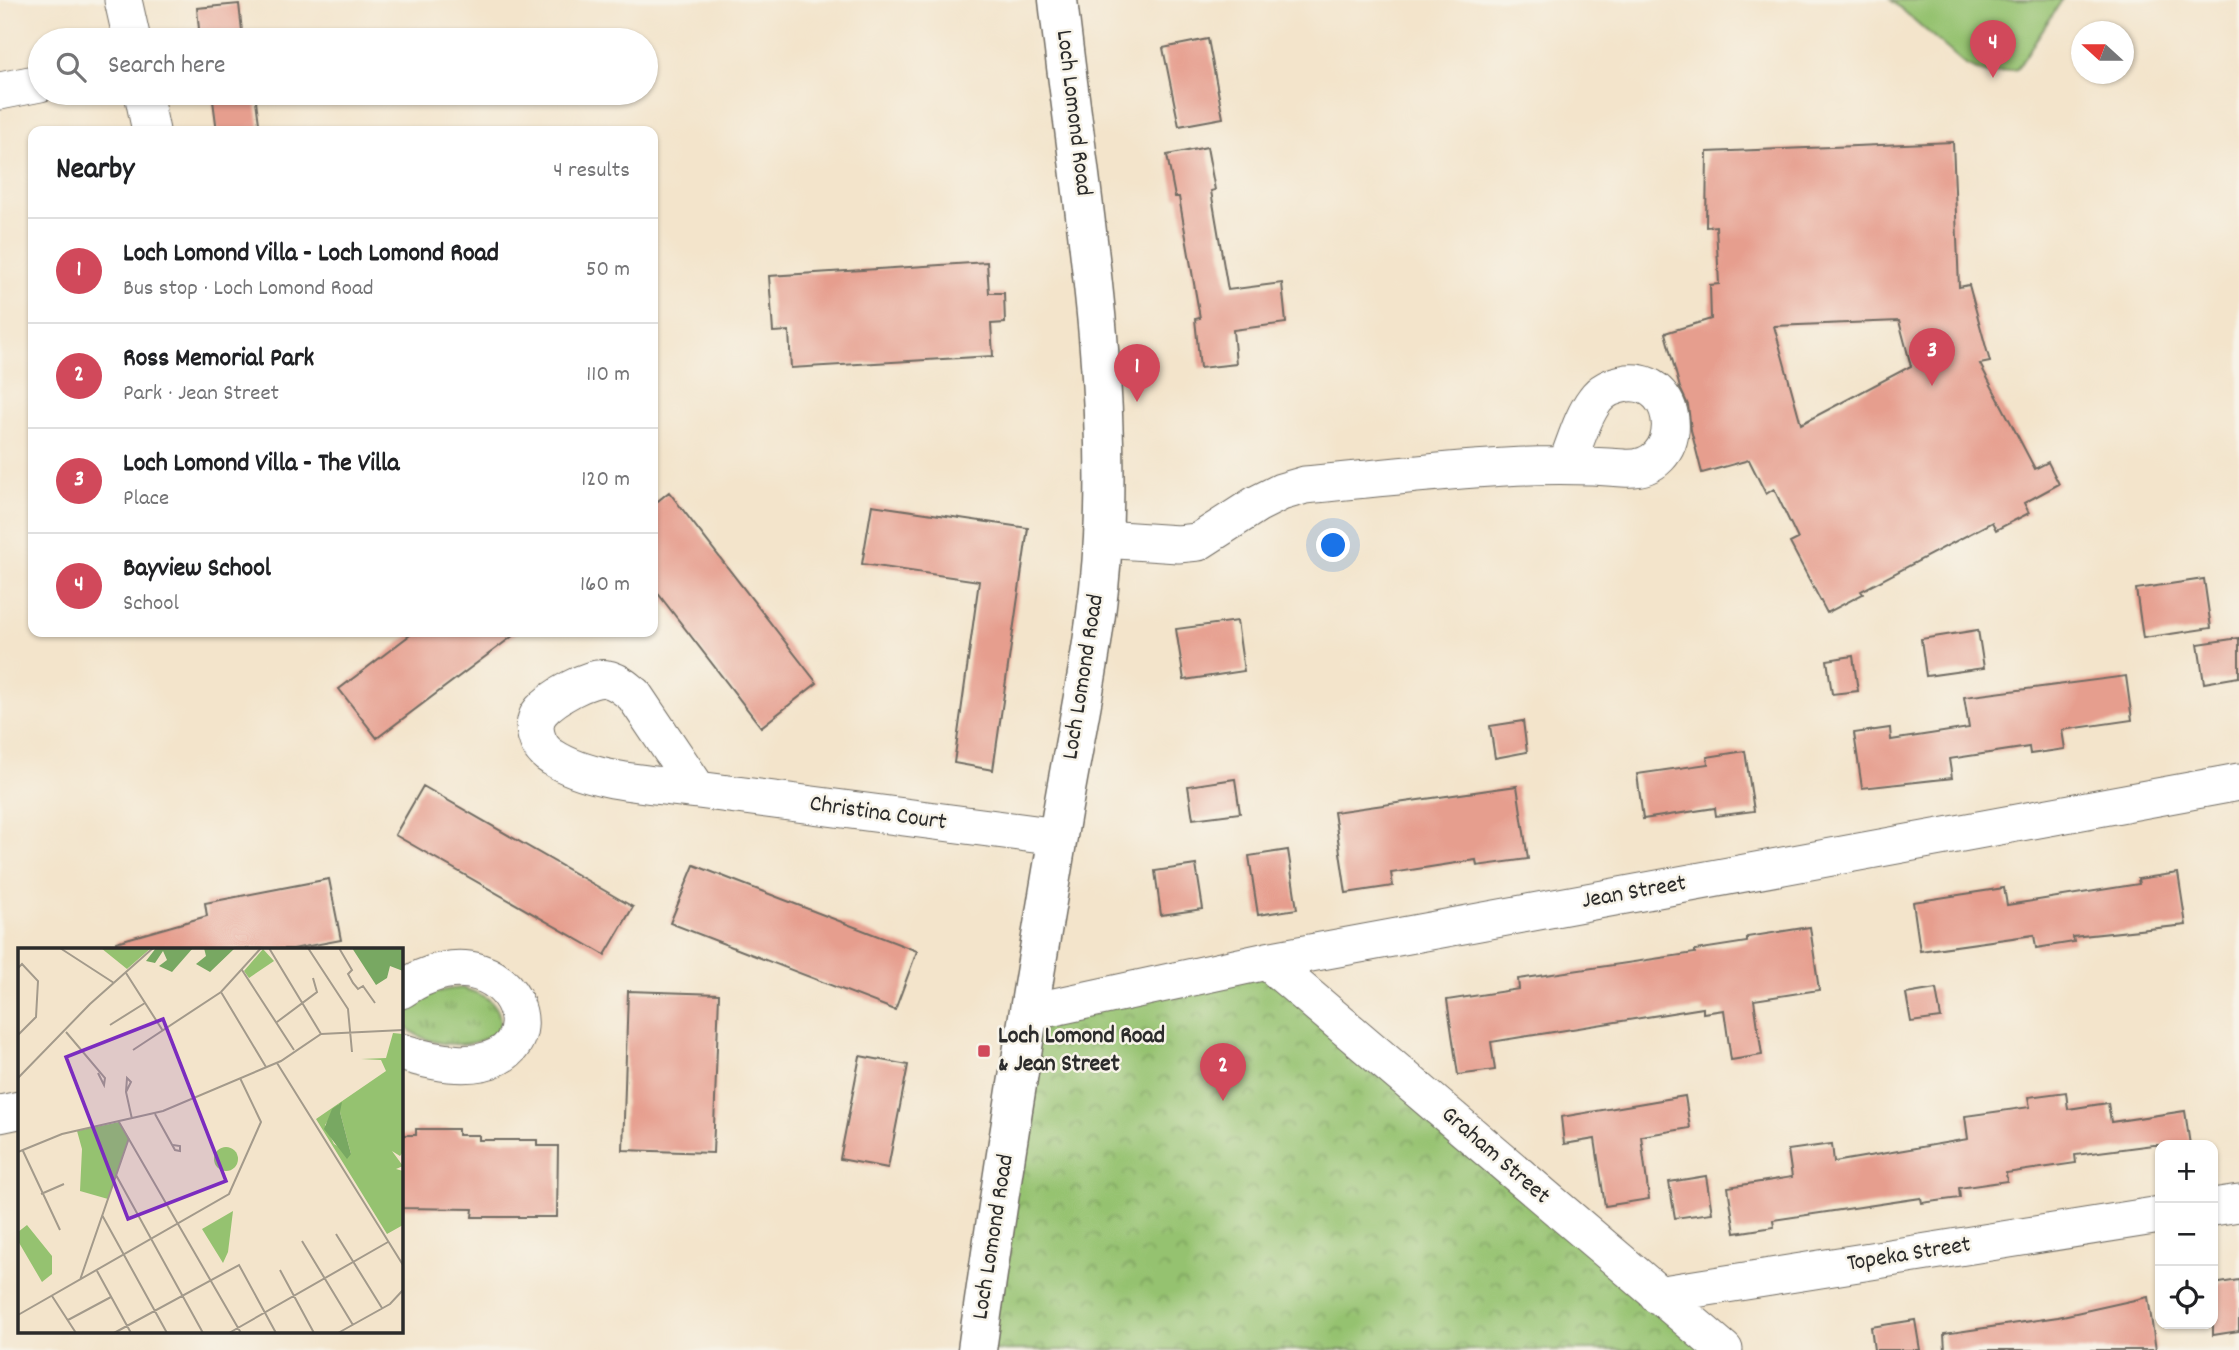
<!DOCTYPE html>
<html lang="en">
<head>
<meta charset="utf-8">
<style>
  body { margin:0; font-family:Dekko,sans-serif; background:#f6f6f6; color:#202124 }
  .controls { position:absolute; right:21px; bottom:21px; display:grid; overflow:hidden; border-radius:14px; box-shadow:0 2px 5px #0004 }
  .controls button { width:63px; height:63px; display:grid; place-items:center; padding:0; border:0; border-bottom:2px solid #e0e0e0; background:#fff; color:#202124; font:35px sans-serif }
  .compass { position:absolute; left:2071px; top:21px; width:63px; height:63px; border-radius:50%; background:#fff; box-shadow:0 2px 5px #0004; rotate:291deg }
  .you { position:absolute; left:1334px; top:546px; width:24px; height:24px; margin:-18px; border:5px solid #fff; border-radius:50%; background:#1a73e8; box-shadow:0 0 0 10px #1a73e833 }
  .badge { display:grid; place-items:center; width:46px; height:46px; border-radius:50%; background:#d1495b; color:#fff; font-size:23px; font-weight:700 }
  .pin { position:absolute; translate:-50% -58px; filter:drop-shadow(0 2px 4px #0008) }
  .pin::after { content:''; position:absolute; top:37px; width:24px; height:21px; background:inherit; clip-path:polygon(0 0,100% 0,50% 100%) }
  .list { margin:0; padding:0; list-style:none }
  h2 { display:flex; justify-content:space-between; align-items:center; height:91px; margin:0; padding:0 28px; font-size:30px }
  h2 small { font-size:23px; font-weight:400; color:#757577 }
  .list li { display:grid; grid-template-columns:46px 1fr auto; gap:21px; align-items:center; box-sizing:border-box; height:105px; padding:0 28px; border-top:2px solid #e0e0e0 }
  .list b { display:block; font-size:26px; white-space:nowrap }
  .list p { margin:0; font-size:23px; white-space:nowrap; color:#757577 }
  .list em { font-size:23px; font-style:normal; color:#757577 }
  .icon { flex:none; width:38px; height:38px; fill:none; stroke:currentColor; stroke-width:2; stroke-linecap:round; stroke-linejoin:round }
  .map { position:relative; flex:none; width:2239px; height:1350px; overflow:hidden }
  .search { position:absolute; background:#fff; box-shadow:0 2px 5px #0004; left:28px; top:28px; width:630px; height:77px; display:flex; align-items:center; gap:18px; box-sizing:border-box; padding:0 24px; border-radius:38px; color:#757577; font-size:26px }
  .panel { position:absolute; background:#fff; box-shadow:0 2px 5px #0004; left:28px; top:126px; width:630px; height:511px; border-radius:14px }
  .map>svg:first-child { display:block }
  .grass { fill:url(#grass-tufts); stroke:#60764e; stroke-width:2 }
  .park { fill:url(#park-crowns); stroke:#60764e; stroke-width:2 }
  .pitch { fill:#95c270; stroke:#60764e; stroke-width:2 }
  .building { fill:#e69e8e; fill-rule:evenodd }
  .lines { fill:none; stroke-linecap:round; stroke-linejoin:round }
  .minor-casing { stroke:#716c63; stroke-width:39 }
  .secondary-casing { stroke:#716c63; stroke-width:41 }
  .minor { stroke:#fff; stroke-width:37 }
  .secondary { stroke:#fff; stroke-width:38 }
  .poi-dot { fill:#d1495b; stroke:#f7f3e8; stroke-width:2.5 }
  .labels { text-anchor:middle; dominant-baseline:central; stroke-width:5; stroke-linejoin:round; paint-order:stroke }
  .street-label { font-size:24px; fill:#2b2b2b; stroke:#f7f3e8 }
  .poi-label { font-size:24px; font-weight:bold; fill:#2b2b2b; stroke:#f7f3e8; text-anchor:start }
  .inset-road { fill:none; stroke:#a39a8b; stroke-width:2 }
  .view { fill:#7b2cbf; fill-opacity:0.15; stroke:#7b2cbf; stroke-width:3.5 }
  .inset-edge { fill:none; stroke:#2b2b2b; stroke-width:3.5 }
</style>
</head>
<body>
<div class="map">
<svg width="2239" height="1350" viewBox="0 0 2239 1350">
  <defs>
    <pattern id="grass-tufts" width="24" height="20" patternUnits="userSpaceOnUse" patternTransform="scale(1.75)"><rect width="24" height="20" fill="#95c270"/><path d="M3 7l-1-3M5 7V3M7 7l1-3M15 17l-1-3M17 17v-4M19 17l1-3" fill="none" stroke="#7a9e5c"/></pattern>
    <pattern id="park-crowns" width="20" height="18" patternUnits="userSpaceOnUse" patternTransform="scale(1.75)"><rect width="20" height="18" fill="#95c270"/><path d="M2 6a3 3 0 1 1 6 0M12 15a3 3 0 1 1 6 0" fill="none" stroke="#7a9e5c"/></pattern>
  </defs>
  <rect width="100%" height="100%" fill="#f7f3e8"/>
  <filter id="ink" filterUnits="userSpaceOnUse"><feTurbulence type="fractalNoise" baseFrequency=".0143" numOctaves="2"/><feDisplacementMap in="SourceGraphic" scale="14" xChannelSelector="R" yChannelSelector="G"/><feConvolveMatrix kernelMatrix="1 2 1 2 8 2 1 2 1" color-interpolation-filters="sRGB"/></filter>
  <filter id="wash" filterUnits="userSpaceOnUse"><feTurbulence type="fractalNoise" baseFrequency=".00686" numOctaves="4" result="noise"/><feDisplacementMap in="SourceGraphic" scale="28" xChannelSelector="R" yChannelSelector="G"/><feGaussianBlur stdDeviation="1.57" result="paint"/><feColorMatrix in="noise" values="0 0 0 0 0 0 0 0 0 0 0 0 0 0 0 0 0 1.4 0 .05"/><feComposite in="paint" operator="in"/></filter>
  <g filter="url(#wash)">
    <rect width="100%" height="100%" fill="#f3e4cb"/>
    <!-- grass -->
    <path class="grass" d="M462,988C486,995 502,1002 500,1029C477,1051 428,1048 406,1027C401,999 441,989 462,988Z"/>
    <!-- park -->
    <path class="park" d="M1267,961L1724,1350H977L1031,1012Z"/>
    <!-- pitch -->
    <path class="pitch" d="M1891,0H2062L2017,69L1987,74L1967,66Z"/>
    <g id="blocks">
      <!-- building -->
      <path class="building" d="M239,4L243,40H200L197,8Z
        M1208,39L1223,118L1179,126L1163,48Z
        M212,93H255L260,131H217Z
        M1953,142L1959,287L1969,285L1990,362L1980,364L2035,469L2048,462L2059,484L2024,503L2029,513L1996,530L1992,522L1861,591L1863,594L1827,613L1790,543L1798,539L1774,489L1766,494L1749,460L1702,473L1691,430L1688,405L1680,388L1665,333L1711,319L1710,285L1719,284L1716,226L1706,227L1707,152ZM1899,321L1911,366L1801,424L1774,326Z
        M1207,147L1215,190L1211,191L1228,290L1282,283L1286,323L1233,330L1236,364L1200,368L1195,319L1200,318L1179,197H1175L1167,155Z
        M987,262L989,293H1004L1005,323L991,324L993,356L791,368L789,331L773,332L769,276Z
        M669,492L817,683L761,727L653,587V505Z
        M872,505L1028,528L993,770L954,763L979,581L862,564Z
        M2204,579L2211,628L2143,638L2136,589Z
        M1237,621L1244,671L1184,680L1176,629Z
        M1978,630L1984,668L1926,676L1921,639Z
        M414,632H518L377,738L339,689Z
        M2239,638V677L2204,683L2198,644Z
        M1853,656L1858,691L1832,694L1827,660Z
        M2126,676L2132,720L2062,730L2065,749L2030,754L2029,747L1949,759L1952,778L1862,788L1854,733L1890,728L1891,740L1969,728L1964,697Z
        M1523,721L1527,752L1495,758L1490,726Z
        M1745,751L1754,811L1716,816L1715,808L1643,819L1637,774L1708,764L1707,757Z
        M1235,779L1240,813L1193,819L1188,786Z
        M423,786L633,907L605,955L395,835Z
        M1517,786L1528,859L1477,866L1476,860L1391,873L1393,886L1346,893L1334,812Z
        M1288,850L1297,909L1258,915L1249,856Z
        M694,865L917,951L895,1010L670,923Z
        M1196,865L1203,909L1161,915L1155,871Z
        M2178,873L2186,925L2073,937L2074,942L2036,948L2034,935L1920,951L1913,902L2004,888L2007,905L2139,884L2138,879Z
        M329,879L341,940L293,949H117L116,942L207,916L205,903Z
        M1810,927L1819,990L1754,1000L1762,1055L1731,1060L1724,1010L1703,1013V1008L1491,1042L1495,1070L1458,1075L1447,1000L1519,989L1518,979L1695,953V950L1747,942V937Z
        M1936,989L1941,1018L1911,1022L1906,994Z
        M628,991L719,994L713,1153L623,1150Z
        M860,1056L908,1065L888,1168L840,1159Z
        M2066,1092L2068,1109L2108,1103L2111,1122L2185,1111L2190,1145H2153L2075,1155L2076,1163L2006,1173L2007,1181L1959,1188L1960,1198L1922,1203L1921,1198L1773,1220L1774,1227L1735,1233L1728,1187L1792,1177L1788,1150L1832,1144L1834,1162L1968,1139L1965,1116L2030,1107L2028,1097Z
        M1685,1096L1690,1128L1641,1136L1649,1199L1605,1206L1595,1139L1564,1144L1561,1117Z
        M416,1129H458V1135H479V1140H537V1146H558L557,1217H472L473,1209L401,1208V1135H416Z
        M1706,1176L1712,1213L1675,1218L1669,1182Z
        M2239,1280V1331L2213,1335V1284Z
        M2148,1297L2156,1350H1945L1944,1334L2058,1317Z
        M1915,1320L1920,1350H1874L1871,1327Z"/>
    </g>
  </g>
  <g filter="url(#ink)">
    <use href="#blocks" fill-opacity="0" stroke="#716c63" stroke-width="2"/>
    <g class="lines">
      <!-- minor casing -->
      <g class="minor-casing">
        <path id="minor" d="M123,0L132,40
          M0,91L40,83
          M143,93L151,131
          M1103,539L1178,544L1198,542L1257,504L1281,492L1305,485C1410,476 1518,459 1623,468C1687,474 1684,378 1627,383C1614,385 1602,390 1595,400C1582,417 1575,444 1567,463
          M698,790C654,784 590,782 552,757C537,748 529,725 541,711C552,698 590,675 607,679C618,681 625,688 634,695L698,790L1058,837
          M1267,961L1724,1350
          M401,990C525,905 589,1114 401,1052
          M1031,1012L1267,961L2239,782
          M0,1114L19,1110
          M2213,1207L2239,1203
          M1657,1295L2160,1215"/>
      </g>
      <!-- secondary casing -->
      <g class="secondary-casing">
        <path id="secondary" d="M977,1350C1001,1178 1029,1007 1058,836C1074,737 1098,639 1103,538C1112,358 1078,179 1058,0"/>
      </g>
      <!-- minor -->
      <use href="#minor" class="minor"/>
      <!-- secondary -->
      <use href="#secondary" class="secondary"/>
    </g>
  </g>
  <!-- markers -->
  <rect class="poi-dot" x="977" y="1044" width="14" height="14" rx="3.5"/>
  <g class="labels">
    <!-- street labels -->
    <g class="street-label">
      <text transform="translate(1073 113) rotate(83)">Loch Lomond Road</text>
      <text transform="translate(1084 677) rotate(-81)">Loch Lomond Road</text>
      <text transform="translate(878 814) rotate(8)">Christina Court</text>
      <text transform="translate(1634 893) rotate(-10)">Jean Street</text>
      <text transform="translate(1495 1156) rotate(41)">Graham Street</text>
      <text transform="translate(994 1237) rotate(-81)">Loch Lomond Road</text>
      <text transform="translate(1909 1255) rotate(-9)">Topeka Street</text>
    </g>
    <!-- poi labels -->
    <g class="poi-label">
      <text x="998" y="1037">Loch Lomond Road<tspan x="998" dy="28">&amp; Jean Street</tspan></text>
    </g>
  </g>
  <!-- overview -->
  <g transform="translate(18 948)">
    <rect width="385" height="385" fill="#f3e4cb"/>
    <path d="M245,1L256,13L231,30L226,23ZM375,85L385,86V204L382,208L374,203L385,218L378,221L385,223V277L369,286L298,171L368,123L363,112L343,111L368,110ZM321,156L322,164L333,206L316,196L307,177ZM215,263L210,304L205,315L184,281ZM9,277L34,308V326L24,334L0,293V284Z" fill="#95c270" fill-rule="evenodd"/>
    <path d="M138,0H175L154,24L141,18L149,12L145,3L137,15L128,13ZM186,0H217L192,24L178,16L188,8ZM334,0H385V23L372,18L369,30L358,37ZM324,154L322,164L333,206L329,211L306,181L314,161Z" fill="#78a862"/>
    <path d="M83,0H133L109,21Z" fill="#95c270"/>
    <path d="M101,174L111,190L90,251L62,243L64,201L59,183Z" fill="#95c270"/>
    <path d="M196 211a12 12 0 1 1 24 0a12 12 0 1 1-24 0Z" fill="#95c270"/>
    <path class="inset-road" d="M42,0L96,35M251,0L303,86M290,0L330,61L334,104M321,0L334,22L330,26L335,35L340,41L345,38L357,55M0,20L4,16L20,33L18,69L0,87M224,22L276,102M108,25L145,83M203,44L248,119M259,74L299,44L295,30M92,77L127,55M48,84L87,130L86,137L80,125M115,102L203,44L243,0M259,115L385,317M0,130L72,56L135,0M108,144L109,130L113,134L108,144L114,171M137,166L157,202L162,203V198L155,197M101,174L223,385M5,203L42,282M0,204L44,186L145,163L263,113L303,86L385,82M98,227L185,385M23,246L46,236M84,267L149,385M318,286L364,360M284,293L335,377M262,322L296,385M79,323L113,385M62,332L111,190M34,348L58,385M0,367L211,246L243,174L222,130M50,372L93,349M96,385L221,317L258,385M211,385L370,294M320,385L372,356L385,342"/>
    <path class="view" d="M145,71L208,233L110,271L48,109Z"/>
    <rect width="385" height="385" class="inset-edge"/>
  </g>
</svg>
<div class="controls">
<button>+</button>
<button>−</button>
<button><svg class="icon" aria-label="locate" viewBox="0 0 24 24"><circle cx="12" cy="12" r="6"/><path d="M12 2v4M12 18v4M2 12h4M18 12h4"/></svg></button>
</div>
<svg class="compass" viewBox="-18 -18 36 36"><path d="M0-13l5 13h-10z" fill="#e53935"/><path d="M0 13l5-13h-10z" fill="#757577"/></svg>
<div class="you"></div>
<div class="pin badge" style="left:1137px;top:402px">1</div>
<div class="pin badge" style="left:1223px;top:1101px">2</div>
<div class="pin badge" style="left:1932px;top:386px">3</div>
<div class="pin badge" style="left:1993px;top:78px">4</div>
<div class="search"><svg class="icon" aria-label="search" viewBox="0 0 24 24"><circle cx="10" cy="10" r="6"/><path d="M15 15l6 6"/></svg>Search here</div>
<section class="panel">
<h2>Nearby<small>4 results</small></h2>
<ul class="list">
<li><span class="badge">1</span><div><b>Loch Lomond Villa - Loch Lomond Road</b><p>Bus stop · Loch Lomond Road</p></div><em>50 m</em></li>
<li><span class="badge">2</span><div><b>Ross Memorial Park</b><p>Park · Jean Street</p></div><em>110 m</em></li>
<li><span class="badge">3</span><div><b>Loch Lomond Villa - The Villa</b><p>Place</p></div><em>120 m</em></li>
<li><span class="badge">4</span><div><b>Bayview School</b><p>School</p></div><em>160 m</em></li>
</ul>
</section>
</div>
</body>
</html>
